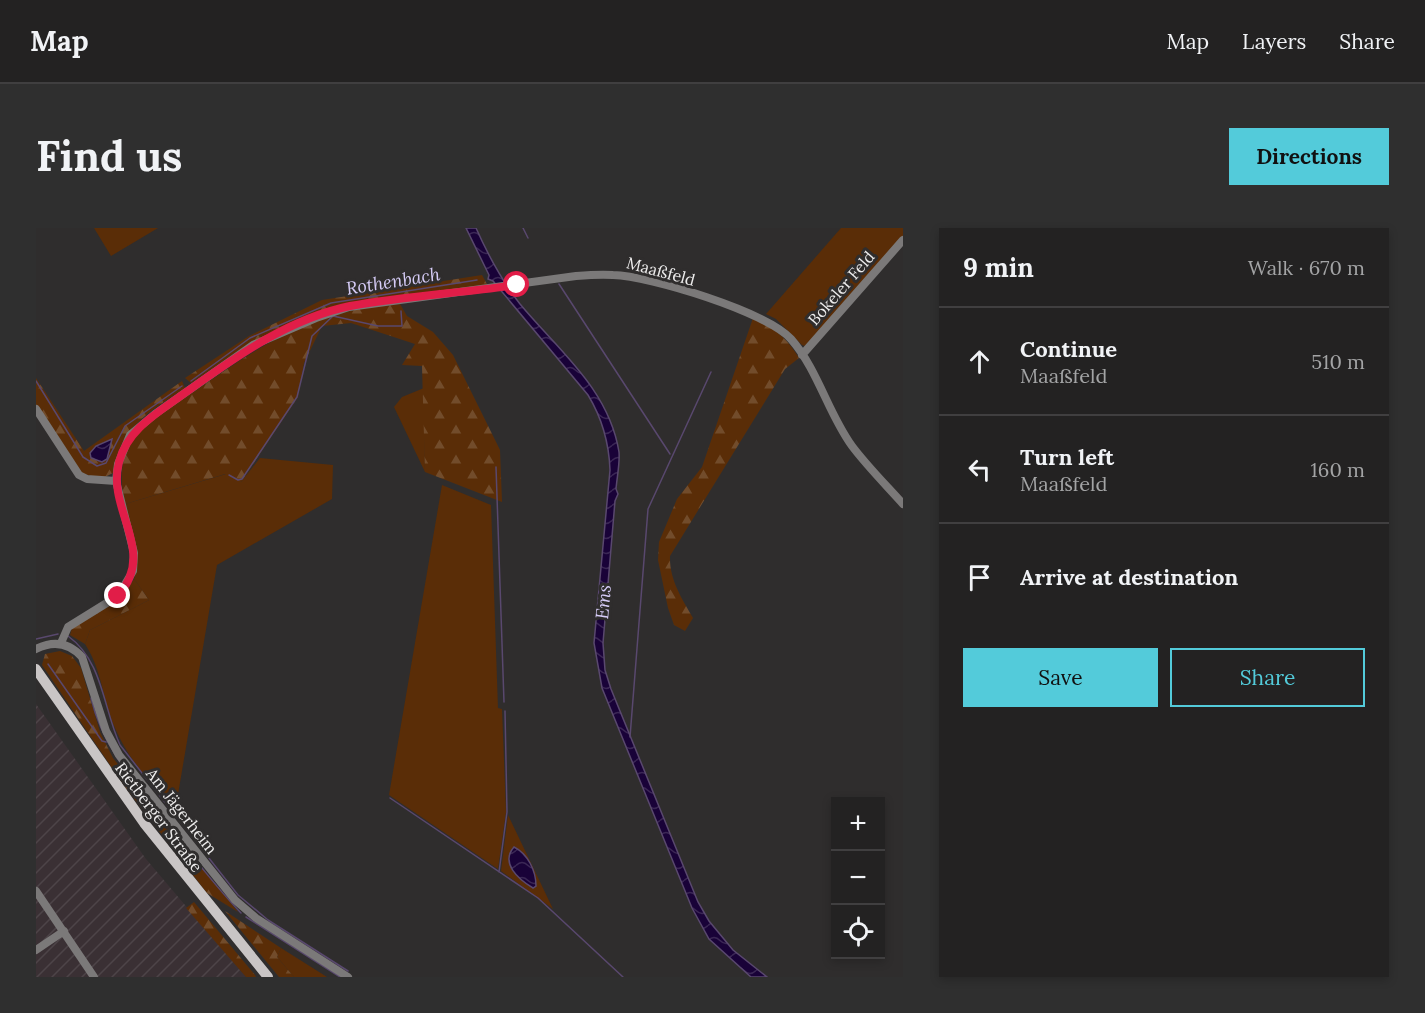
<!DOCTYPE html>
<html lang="en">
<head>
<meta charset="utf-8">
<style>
  body { margin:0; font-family:Lora,serif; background:#2f2f2f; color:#f1f3f6 }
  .controls { position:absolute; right:18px; bottom:18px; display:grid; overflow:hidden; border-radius:0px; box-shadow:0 3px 9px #0003 }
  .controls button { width:54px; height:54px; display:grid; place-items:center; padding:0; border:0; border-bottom:2px solid #403f40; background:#232222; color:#f1f3f6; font:30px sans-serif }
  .stop { position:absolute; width:18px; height:18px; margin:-14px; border:4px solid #e11d48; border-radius:50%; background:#fff }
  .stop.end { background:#e11d48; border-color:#fff; box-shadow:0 2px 6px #0008 }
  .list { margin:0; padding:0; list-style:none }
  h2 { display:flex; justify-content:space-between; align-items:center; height:78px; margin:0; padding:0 24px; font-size:26px }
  h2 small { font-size:20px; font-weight:400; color:#a3a4a5 }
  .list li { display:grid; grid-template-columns:39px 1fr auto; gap:18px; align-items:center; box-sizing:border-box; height:108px; padding:0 24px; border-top:2px solid #403f40 }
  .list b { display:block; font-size:22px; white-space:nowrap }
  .list p { margin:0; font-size:20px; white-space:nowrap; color:#a3a4a5 }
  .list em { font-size:20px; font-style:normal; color:#a3a4a5 }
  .actions { display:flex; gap:12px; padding:18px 24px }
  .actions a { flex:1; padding:14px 0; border:2px solid #53cbda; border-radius:0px; text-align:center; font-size:21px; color:#53cbda }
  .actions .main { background:#53cbda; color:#111 }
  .icon { flex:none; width:33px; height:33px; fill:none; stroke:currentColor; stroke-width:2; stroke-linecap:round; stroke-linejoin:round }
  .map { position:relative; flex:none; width:867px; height:749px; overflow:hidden; border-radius:0px }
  header { display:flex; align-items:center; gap:36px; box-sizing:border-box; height:84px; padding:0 30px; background:#232222; border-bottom:2px solid #403f40 }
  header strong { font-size:28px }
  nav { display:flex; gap:33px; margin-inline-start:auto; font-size:21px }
  .intro { display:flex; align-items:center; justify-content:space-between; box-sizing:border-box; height:144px; padding:0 36px }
  h1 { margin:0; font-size:42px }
  .button { padding:15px 27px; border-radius:0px; background:#53cbda; color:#111; font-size:21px; font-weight:700 }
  main { display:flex; gap:36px; padding:0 36px }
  aside { flex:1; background:#232222; border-radius:0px; box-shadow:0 3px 9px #0003 }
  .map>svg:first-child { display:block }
  .industrial { fill:url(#industrial-furrows) }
  .green { fill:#5a2d07 }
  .forest { fill:url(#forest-firs) }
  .water { fill:url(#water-waves); stroke:#59486e; stroke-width:1.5 }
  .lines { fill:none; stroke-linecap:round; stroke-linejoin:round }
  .stream { stroke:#59486e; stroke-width:1.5 }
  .minor { stroke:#7b7979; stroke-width:8 }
  .major { stroke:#c9c5c5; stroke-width:10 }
  .route { stroke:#e11d48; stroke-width:8 }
  .labels { text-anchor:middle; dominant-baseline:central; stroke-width:6; stroke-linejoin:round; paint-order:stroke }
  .street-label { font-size:16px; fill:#eeeded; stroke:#2f2d2d }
  .water-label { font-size:18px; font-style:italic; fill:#d6ccf7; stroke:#2f2d2d }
</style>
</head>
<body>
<header>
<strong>Map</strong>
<nav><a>Map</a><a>Layers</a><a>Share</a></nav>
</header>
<div class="intro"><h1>Find us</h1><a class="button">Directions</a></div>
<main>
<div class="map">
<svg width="867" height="749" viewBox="0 0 867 749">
  <defs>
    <pattern id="industrial-furrows" width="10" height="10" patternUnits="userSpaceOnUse" patternTransform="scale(1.5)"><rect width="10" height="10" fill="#3a3034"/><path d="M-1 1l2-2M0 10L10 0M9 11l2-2" fill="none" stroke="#4d4448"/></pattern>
    <pattern id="forest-firs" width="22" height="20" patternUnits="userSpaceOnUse" patternTransform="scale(1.5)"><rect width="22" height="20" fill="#5a2d07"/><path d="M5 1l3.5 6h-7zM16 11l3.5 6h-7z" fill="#724c2b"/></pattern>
    <pattern id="water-waves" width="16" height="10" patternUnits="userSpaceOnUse" patternTransform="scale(1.5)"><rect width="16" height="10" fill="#190238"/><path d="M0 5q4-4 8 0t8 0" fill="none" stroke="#3b2755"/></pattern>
  </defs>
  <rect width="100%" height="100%" fill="#2f2d2d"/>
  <!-- industrial -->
  <path class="industrial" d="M0,476L110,631L210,749H0Z"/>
  <!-- green -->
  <path class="green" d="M58,0H122L75,28Z
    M805,0H867V9L769,118L766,117L740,91L730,86Z
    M388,160L389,244L358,179L366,169Z
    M224,230L297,237L296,271L181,337L139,584C118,558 92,532 79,500C67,473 66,442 49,416L54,402L113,372L98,351L100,343L89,276L190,246L205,254Z
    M406,257L455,277L462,480L466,481L470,584L462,641L353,567Z
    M472,587L517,681L465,643Z
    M245,720L291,749H258L241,729Z"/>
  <!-- forest -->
  <path class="forest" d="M446,47L452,58L285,85L215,114L155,155L149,150L213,108L286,72Z
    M364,76L371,88L397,104L417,127L464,222L466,274L389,244L386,138L366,137L379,116L315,95L286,98L268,135L262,169L205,254L196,252L189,246L89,276C84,253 83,231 98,210C111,191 137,178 156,165C204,132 255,95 314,83C330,79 347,78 364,76Z
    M717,90C738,100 751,110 763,130L749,141L634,328C633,351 646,371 657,390L649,403L638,397L632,380L622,332L623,314L641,271L666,239Z
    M0,150L48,223L146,153L149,160C113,184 83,200 77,245L65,251L45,245L0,178Z
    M98,351L113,372L54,402L49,416L34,407L36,400C59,386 85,375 98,351Z
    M24,423L36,428L45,440L64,504L77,530L202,684L171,665L89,559L6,437L9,426Z
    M158,674L219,747L220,749H210L150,680Z
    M189,683L245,720L241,729L258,749H243Z"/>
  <!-- water -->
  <path class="water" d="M430,0H440C452,27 466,53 484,76C522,122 573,161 583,224C584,235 581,249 580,261L582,266L579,273L567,415L569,442L575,461L662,674L673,693L697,722L731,749H715L673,711L656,680L566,460L558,415L574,242C573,215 566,190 552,167L457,53L452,51L453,47Z
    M76,211L71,231L66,234L55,230L54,225L60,218Z
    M478,619C492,626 500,643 500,658L497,660C482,651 464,635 478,619Z"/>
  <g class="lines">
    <!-- stream -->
    <path class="stream" d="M487,0L492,10
      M523,56L634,226
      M0,153L47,229L61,238L70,235L89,198L146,158
      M155,153L214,110L295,75L441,52
      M460,239L468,474
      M193,247L202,252L206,251L261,169L276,108L297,88L342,98H366L365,83
      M32,408C67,433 67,480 84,517L202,667L232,692L312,743
      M0,411L22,406
      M12,436L66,513L70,514
      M55,470C67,521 100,556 131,596C155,626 178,657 205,685
      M594,509L612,281L675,144
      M354,570L502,670L587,749
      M463,644L471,584L469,483
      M210,689L304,749"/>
    <!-- minor -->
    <path class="minor" d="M766,127L867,12
      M0,181L43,247L51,251L80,253
      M25,415L32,399L82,368L97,343L98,325L80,253L82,236L94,207L119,186L217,117L280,90L313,79L540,48C552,47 565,46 577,47C614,48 731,84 755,111C782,142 792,185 816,218C831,238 850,257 867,276
      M0,421C18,412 33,415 46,429L70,503L83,527L199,672L220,690L312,749
      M0,663L58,749
      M0,722L28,703"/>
    <!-- major -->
    <path class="major" d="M0,441L108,595L232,749"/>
  </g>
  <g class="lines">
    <!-- route -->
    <path class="route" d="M82,368C122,322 70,283 83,234C91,202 121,185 146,167C197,131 251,91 314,78C368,68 425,65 481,57"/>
  </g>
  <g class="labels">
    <!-- street labels -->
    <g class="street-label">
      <text transform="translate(625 43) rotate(15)">Maaßfeld</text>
      <text transform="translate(805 60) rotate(-49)">Bokeler Feld</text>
      <text transform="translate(146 583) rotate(52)">Am Jägerheim</text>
      <text transform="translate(123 589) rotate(53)">Rietberger Straße</text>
    </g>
    <!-- water labels -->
    <g class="water-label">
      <text transform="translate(357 53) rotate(-9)">Rothenbach</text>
      <text transform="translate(567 374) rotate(-85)">Ems</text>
    </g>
  </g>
</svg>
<div class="controls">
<button>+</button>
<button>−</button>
<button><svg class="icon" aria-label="locate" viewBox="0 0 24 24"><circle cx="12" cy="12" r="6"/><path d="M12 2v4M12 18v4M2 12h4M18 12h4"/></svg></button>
</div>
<div class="stop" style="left:481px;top:57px"></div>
<div class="stop end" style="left:82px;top:368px"></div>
</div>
<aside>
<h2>9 min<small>Walk · 670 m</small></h2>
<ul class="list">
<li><svg class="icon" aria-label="ahead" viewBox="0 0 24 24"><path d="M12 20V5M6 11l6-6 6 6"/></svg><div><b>Continue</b><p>Maaßfeld</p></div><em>510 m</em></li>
<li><svg class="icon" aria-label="left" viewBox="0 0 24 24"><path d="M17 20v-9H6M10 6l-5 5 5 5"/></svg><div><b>Turn left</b><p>Maaßfeld</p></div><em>160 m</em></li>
<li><svg class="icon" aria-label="arrive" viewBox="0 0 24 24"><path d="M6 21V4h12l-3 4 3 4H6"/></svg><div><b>Arrive at destination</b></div></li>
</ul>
<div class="actions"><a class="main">Save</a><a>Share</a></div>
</aside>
</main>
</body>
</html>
